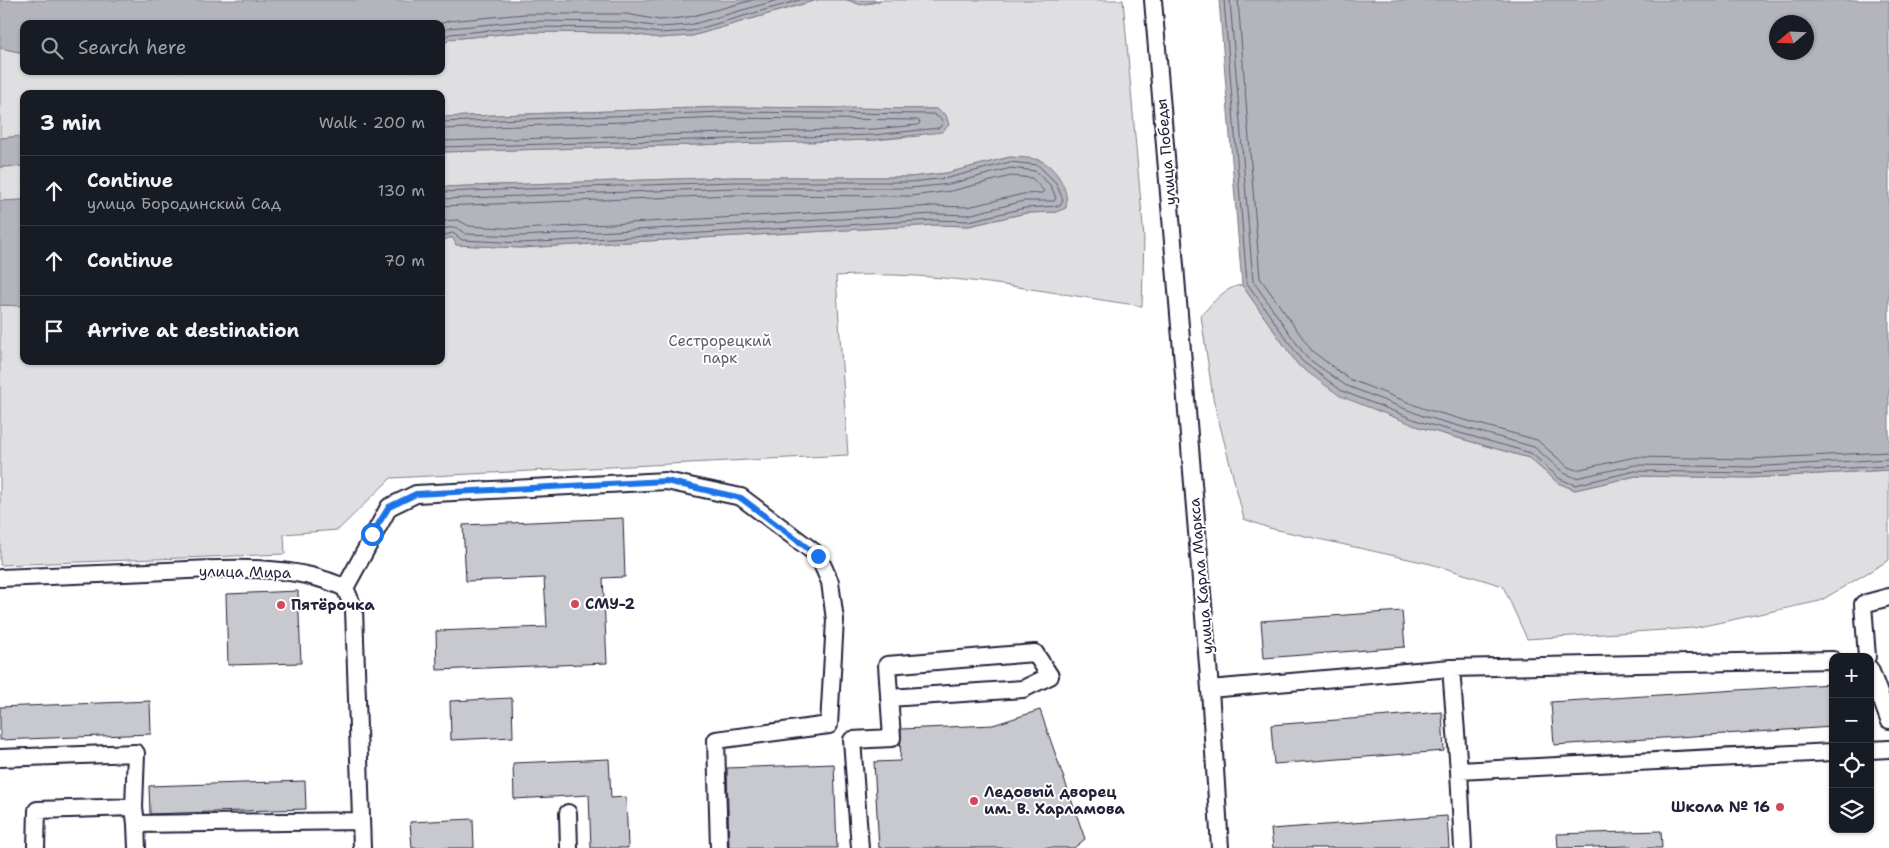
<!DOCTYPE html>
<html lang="en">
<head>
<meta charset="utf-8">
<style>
  body { margin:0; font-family:"Shantell Sans",sans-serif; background:#20242c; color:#f1f3f6 }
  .controls { position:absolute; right:15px; bottom:15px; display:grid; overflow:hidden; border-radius:10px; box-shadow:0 1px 4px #0004 }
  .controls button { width:45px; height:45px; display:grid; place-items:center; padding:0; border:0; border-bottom:1px solid #363941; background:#171b24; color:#f1f3f6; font:25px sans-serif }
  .compass { position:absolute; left:1769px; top:15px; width:45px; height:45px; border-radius:50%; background:#171b24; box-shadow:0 1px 4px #0004; rotate:251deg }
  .stop { position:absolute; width:15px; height:15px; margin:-11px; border:4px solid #1a73e8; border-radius:50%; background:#fff }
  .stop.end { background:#1a73e8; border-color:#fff; box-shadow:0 1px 5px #0008 }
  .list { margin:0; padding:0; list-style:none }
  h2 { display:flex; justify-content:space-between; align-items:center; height:65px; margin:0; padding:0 20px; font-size:21px }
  h2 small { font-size:16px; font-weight:400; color:#9ea1a6 }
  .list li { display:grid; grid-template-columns:32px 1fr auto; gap:15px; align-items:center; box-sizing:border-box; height:70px; padding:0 20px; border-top:1px solid #363941 }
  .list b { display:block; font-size:19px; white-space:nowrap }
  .list p { margin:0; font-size:16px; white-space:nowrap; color:#9ea1a6 }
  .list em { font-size:16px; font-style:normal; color:#9ea1a6 }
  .icon { flex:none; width:28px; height:28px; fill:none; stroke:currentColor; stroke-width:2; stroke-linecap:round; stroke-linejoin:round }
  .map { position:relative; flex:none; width:1889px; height:848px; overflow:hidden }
  .search { position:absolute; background:#171b24; box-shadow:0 1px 4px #0004; left:20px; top:20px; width:425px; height:55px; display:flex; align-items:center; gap:12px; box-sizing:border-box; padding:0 18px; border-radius:10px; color:#9ea1a6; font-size:19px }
  .panel { position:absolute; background:#171b24; box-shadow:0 1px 4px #0004; left:20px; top:90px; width:425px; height:275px; border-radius:10px }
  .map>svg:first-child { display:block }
  .green { fill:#dfdfe2; stroke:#80808e }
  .water { fill:#b4b4bc; stroke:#7a7a88; fill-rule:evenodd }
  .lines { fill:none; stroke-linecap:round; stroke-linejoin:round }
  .shore { stroke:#5c5c6f; stroke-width:1 }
  .building { fill:#c8c8cf; stroke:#22223b }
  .minor-casing { stroke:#22223b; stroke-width:20 }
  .minor { stroke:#fff; stroke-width:16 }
  .route { stroke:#1a73e8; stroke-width:6 }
  .poi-dot { fill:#d1495b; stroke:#fff; stroke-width:2 }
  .labels { text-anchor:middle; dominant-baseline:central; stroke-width:4; stroke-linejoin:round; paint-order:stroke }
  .street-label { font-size:15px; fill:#22223b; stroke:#fff }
  .park-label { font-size:15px; fill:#5b5b6d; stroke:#fff }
  .poi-label { font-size:15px; font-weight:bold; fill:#22223b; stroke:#fff; text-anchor:start }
</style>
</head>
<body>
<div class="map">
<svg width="1889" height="848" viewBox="0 0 1889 848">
  <rect width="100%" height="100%" fill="#fff"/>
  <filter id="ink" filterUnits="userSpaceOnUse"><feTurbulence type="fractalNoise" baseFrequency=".02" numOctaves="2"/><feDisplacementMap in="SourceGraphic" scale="10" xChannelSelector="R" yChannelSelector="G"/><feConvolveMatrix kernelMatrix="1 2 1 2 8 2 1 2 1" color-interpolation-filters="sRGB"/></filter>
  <g filter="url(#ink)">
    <!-- green -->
    <path class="green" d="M817,0C826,0 837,0 846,0C859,2 867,7 881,0H1123L1144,238L1142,306C1043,292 936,269 836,276L848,455L391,478L338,530L284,534L285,554L0,565V305L24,306V361H441V242L448,238H454L457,245L521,248L936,225L969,226L1026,213L1056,212L1052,169L1040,160L1010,157L947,173L910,177H734L441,187V152L874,140L920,136L936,109L724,107L441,117V94H24V136L0,138V48L24,53V71H441V46L450,39L525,32L625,33L659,38L692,36Z
      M24,166V200L0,201V167Z
      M1242,285L1298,365L1419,427L1529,458L1558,483L1575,490L1636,476L1750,478L1889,470V560L1820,601L1694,628L1527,639L1503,586L1431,564L1269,528L1244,519L1213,398L1201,316C1212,303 1225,287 1242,285Z"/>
    <!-- water -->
    <path class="water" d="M0,0H817L692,36L659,38L625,33L525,32L450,39L441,46V24H24V53L0,48Z
      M847,0H881L861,5Z
      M1219,0H1889V470L1750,478L1636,476L1575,490L1558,483L1529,458L1419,427L1340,396L1298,365L1242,285ZM1776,22H1806V52H1776Z
      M724,107L936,109L946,115L949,125L942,132L874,140L441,152V117Z
      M24,136V166L0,167V138Z
      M1010,157C1019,158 1029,157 1038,160C1056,165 1070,191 1066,208L1056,212L1026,213L969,226L936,225L521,248L456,245L453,238H448L441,242V187L734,177H910L947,173Z
      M24,200V306L0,305V201Z"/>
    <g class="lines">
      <!-- shore -->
      <path class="shore" d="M1224,0L1247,283L1302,361L1342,391L1421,422L1531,453L1560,479L1575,485L1635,471L1750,473L1889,466
        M1230,0L1253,281L1306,357L1345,385L1423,416L1534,447L1564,473L1576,478L1635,465L1750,467L1889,459
        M1238,0L1260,278L1312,351L1349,379L1425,409L1537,440L1568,467L1576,470L1635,457L1749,459L1889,452
        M440,24L448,21L525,14H626L660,20L689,17L753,0
        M441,32L449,28L525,21L625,22L660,27L690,25L778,0
        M441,39L450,34L525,27L625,28L659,33L691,31L800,0
        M441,122L724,112L933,114L941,119L943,123L939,128L874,135L441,147
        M441,129L724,118L918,120L920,123L918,125L874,129L441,141
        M441,192L734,182H910L948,178L1010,162L1038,165L1056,183L1063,200L1060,206L1025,208L969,221L935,220L521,243L462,240L453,233L441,236
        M441,199L734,188H910L950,184L1011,168L1035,171L1051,186L1056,198L1054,201H1024L968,215L935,214L521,236L466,234L455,227L441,229
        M441,206L734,195L911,196L951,191L1011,176L1032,178L1044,191L1042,193L1023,194L968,207L935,206L521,229L469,226L458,220L441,221"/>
    </g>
    <!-- building -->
    <path class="building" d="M623,518L625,577L603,578L607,663L437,670L436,631L547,627L544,578L466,581L463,525Z
      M298,591L301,663L228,665L226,594Z
      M1402,611L1405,647L1264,658L1261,621Z
      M1831,684L1833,727L1554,745L1551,702Z
      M512,698L513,737L451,740L450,701Z
      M150,701L151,734L0,740V707Z
      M1040,710L1085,839L1074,848H879L874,762L900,761L901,729L993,725Z
      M1442,712L1444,751L1274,764L1271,725Z
      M609,759L611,798L626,797L628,848H591L589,795L514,799L513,763Z
      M834,764L837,848H729L727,768Z
      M305,781L306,809L150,814L149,786Z
      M1447,816L1449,848H1273L1271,829Z
      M473,819L474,848H412L410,822Z
      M1661,831L1662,848H1631V846L1558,848L1557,834Z"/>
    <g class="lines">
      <!-- minor casing -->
      <g class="minor-casing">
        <path id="minor" d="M1153,0L1210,689L1220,848
          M0,578C50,576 100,574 149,572C209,569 291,561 345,588L354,609L362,848
          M345,588L389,507L416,494L666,481L741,497L818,555L830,582L835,620L829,725L716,740L719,848
          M1867,657L1863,604L1889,597
          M1451,668L1459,771
          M1870,669L1889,720
          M1210,689L1451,668L1833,660
          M1870,750L1889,749
          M0,758L136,753L134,807L136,824L361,821
          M568,813L569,848
          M136,824L137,848
          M36,848L37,810L134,807
          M860,848L852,740L892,738L887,665L1035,653L1050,676L1023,689L889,698
          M1463,848L1459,771L1833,752"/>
      </g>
      <!-- minor -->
      <use href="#minor" class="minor"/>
    </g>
  </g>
  <g class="lines" filter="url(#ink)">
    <!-- route -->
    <path class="route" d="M372,534L389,507L416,494L666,481L741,498L818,556"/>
  </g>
  <!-- markers -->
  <g class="poi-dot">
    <circle cx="575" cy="604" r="5"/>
    <circle cx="281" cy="605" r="5"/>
    <circle cx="974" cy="801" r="5"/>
    <circle cx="1780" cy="807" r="5"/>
  </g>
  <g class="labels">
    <!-- street labels -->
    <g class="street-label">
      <text transform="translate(1166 152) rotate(-95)">улица Победы</text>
      <text transform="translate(245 572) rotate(1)">улица Мира</text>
      <text transform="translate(1201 576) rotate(-95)">улица Карла Маркса</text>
    </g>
    <!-- park labels -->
    <g class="park-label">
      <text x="720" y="341">Сестрорецкий<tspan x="720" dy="17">парк</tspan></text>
    </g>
    <!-- poi labels -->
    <g class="poi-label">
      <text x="585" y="604">СМУ-2</text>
      <text x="291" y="605">Пятёрочка</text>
      <text x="984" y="792">Ледовый дворец<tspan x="984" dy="17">им. В. Харламова</tspan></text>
      <text x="1770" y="807" text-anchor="end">Школа № 16</text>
    </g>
  </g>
</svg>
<div class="controls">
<button>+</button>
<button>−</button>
<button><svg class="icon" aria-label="locate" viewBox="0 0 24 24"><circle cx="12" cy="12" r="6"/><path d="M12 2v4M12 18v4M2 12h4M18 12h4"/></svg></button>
<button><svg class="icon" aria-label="layers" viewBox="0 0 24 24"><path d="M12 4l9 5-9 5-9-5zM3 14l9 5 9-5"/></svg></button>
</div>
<svg class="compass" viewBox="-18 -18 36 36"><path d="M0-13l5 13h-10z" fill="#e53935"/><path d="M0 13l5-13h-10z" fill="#9ea1a6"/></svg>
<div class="stop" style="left:372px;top:534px"></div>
<div class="stop end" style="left:818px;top:556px"></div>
<div class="search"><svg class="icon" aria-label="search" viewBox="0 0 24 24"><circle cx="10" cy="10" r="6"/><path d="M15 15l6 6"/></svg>Search here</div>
<section class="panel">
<h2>3 min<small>Walk · 200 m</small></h2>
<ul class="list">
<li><svg class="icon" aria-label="ahead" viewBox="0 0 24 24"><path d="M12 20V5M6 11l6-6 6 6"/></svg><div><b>Continue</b><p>улица Бородинский Сад</p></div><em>130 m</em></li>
<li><svg class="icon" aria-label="ahead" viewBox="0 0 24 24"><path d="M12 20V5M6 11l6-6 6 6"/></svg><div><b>Continue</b></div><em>70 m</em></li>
<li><svg class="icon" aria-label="arrive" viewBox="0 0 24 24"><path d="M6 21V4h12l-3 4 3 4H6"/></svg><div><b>Arrive at destination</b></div></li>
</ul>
</section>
</div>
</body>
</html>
